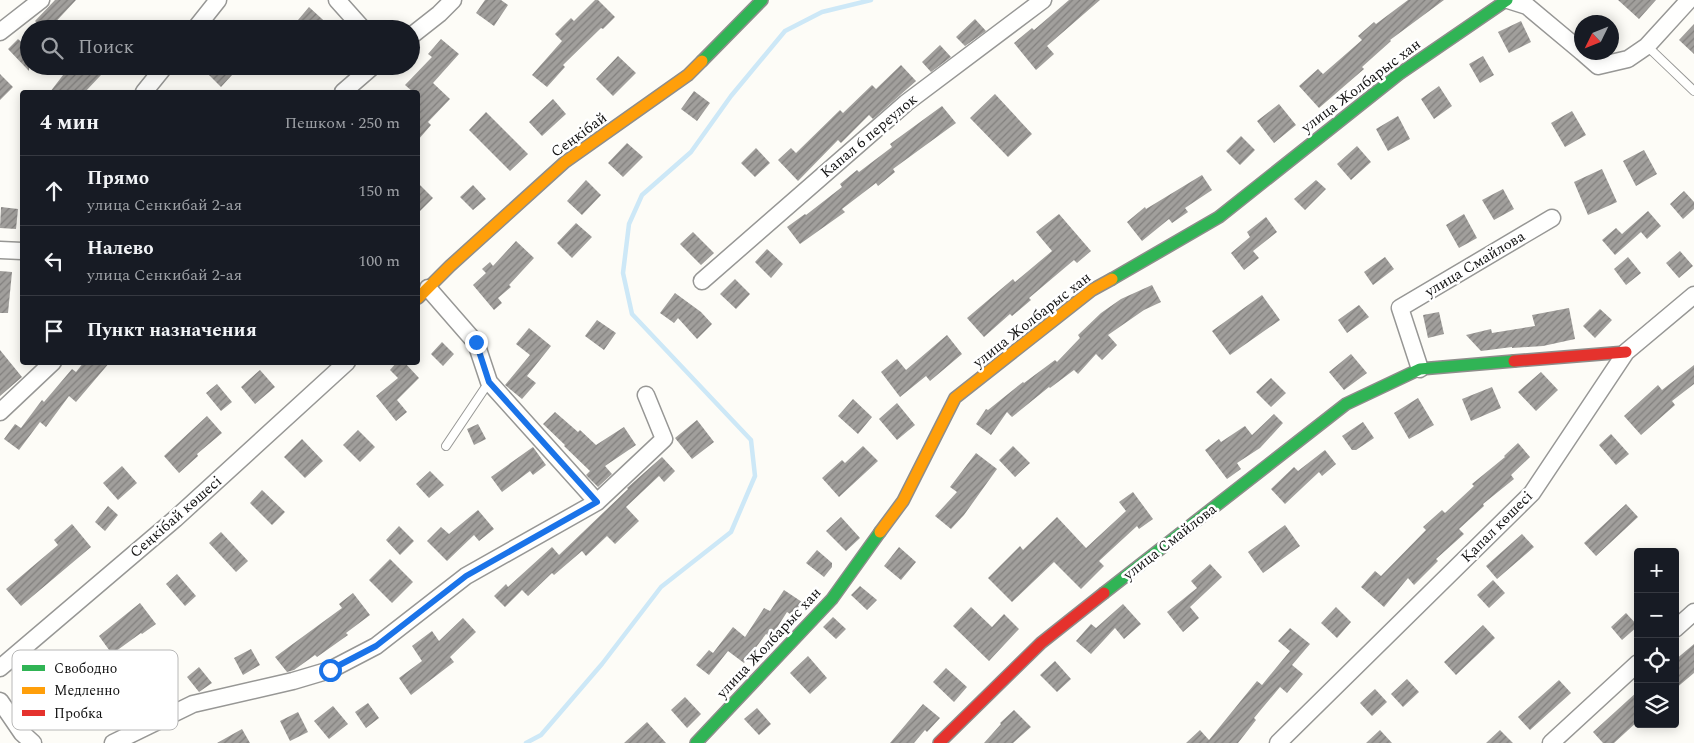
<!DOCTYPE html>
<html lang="ru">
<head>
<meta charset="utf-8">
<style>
  body { margin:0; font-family:Spectral,serif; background:#20242c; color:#f1f3f6 }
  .controls { position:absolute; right:15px; bottom:15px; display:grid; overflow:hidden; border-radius:5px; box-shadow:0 2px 12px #0003 }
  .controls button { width:45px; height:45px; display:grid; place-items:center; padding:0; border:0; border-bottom:1px solid #363941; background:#171b24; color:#f1f3f6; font:25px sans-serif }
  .compass { position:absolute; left:1574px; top:15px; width:45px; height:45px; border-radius:50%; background:#171b24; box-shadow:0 2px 12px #0003; rotate:227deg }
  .stop { position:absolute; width:15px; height:15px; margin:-11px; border:4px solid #1a73e8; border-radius:50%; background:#fff }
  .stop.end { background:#1a73e8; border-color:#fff; box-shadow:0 1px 5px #0008 }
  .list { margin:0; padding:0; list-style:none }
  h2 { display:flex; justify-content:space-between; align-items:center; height:65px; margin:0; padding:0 20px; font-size:21px }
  h2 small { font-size:16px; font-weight:400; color:#9ea1a6 }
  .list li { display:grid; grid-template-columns:32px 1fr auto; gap:15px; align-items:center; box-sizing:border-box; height:70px; padding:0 20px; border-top:1px solid #363941 }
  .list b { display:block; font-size:19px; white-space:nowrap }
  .list p { margin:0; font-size:16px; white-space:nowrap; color:#9ea1a6 }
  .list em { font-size:16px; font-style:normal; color:#9ea1a6 }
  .icon { flex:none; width:28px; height:28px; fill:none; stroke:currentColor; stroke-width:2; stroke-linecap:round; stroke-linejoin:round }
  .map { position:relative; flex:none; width:1694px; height:743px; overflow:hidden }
  .search { position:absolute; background:#171b24; box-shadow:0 2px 12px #0003; left:20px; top:20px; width:400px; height:55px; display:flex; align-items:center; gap:12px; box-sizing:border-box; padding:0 18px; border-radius:28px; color:#9ea1a6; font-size:19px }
  .panel { position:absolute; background:#171b24; box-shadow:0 2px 12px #0003; left:20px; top:90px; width:400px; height:275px; border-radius:5px }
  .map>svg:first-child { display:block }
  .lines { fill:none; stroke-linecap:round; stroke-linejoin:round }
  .stream { stroke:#cde8f7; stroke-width:4.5 }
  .building { fill:url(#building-hatch) }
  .lane-casing { stroke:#979795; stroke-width:10 }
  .street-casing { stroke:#979795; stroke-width:19 }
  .fast-casing { stroke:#8e8d8b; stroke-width:14 }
  .slow-casing { stroke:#8e8d8b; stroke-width:14 }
  .jam-casing { stroke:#8e8d8b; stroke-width:14 }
  .lane { stroke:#fffffe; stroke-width:8 }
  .street { stroke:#fffffe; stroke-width:16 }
  .fast { stroke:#30b455; stroke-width:11 }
  .slow { stroke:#ff9f0a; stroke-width:11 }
  .jam { stroke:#e5322d; stroke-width:11 }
  .route { stroke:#1a73e8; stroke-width:6 }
  .labels { text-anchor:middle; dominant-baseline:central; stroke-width:5; stroke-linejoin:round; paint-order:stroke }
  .street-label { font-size:15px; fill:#111; stroke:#fff }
  .key { fill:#fff; stroke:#b8b8b8; stroke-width:1 }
  .key-label { font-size:14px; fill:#111 }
</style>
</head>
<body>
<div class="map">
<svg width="1694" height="743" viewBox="0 0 1694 743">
  <defs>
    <pattern id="building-hatch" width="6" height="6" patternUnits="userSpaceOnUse" patternTransform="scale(1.25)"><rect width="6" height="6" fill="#a19f9c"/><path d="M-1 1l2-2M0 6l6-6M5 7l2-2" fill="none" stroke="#82807e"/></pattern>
  </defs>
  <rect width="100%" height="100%" fill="#fdfcf7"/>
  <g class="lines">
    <!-- stream -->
    <path class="stream" d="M526,743L541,735L602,664L661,587L731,532L755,476L751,440L632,314L623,273L629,224L642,195L691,152L731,96L785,31L822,12L871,0"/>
  </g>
  <!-- building -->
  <path class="building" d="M55,0H76L49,29H43L35,21Z
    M485,0H501L508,5L494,26L476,13Z
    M595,0H598L615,17L603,29L601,28L563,65L565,67L547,87L532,75L562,41L555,34L571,18L574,21Z
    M1069,0H1100L1047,46L1054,54L1036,70L1014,43L1032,28L1034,30Z
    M1408,0H1444L1390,40L1391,41L1362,67L1364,69L1319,108L1299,86L1318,69L1323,74L1362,40L1358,36L1374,22L1376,24Z
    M1618,0H1656L1639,19Z
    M309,7L333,29H307L298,20Z
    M975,19L986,31L965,46L956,37Z
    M1521,21L1531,42L1509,53L1498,32Z
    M1694,24V54L1679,40Z
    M18,39L29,49V71L8,49Z
    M441,39L459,54L433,83L450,99L428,122L431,125L418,140V92H413L405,85L432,57L428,54Z
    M940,45L951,57L931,72L922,62Z
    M618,56L636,73L613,96L596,79Z
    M1483,56L1494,75L1480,83L1469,64Z
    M901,65L916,81L873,119L869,115L841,143L838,140L798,181L778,160L791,148L796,153L840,110L843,113L872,85L876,89Z
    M70,66H91L101,75L85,92H50Z
    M200,66H223L232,75L221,87Z
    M0,74L13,87L0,100Z
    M1439,86L1452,106L1434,119L1421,99Z
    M694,91L710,103L697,121L681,109Z
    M995,94L1032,134L1008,157L970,118Z
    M553,99L566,114L542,136L529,122Z
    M1279,104L1296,125L1274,143L1257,121Z
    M942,106L956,123L893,169L895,172L878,186L876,183L842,209L845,212L800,244L787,227L805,214L806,215L842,187L840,184L857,170L859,172L892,147L890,144Z
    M1572,111L1586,135L1565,147L1551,123Z
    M486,112L528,154L510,171L469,130Z
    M1398,116L1410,139L1388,151L1376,129Z
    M1241,136L1255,150L1240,165L1226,151Z
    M627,143L643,157L623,177L608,163Z
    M1357,146L1371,162L1351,180L1337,164Z
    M756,148L770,163L755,177L741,163Z
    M1644,150L1657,174L1636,186L1623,161Z
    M1602,169L1617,202L1588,215L1574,182Z
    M1202,175L1212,190L1185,208L1188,212L1172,223L1169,219L1142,241L1127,222L1145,207L1146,209Z
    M586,180L601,195L582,215L567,201Z
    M1316,180L1326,189L1305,210L1294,199Z
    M418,183L433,198L418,213Z
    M473,185L486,199L473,210L460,197Z
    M1503,189L1514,209L1494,220L1482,200Z
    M1684,191L1694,202V209L1683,219L1670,204Z
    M1,207L18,209L16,229L0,228Z
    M1648,211L1661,226L1647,239L1641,232L1615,255L1602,240L1616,228L1622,234Z
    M1059,214L1091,251L1077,263L1074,260L1029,298L1031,300L1012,316L1010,314L984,337L967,318L1013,279L1015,282L1052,251L1036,232Z
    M1464,214L1477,238L1459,248L1446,225Z
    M1266,217L1277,232L1253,251L1259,258L1244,270L1231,253L1250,237L1247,232Z
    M576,223L592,237L572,258L557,243Z
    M693,232L714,253L701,265L680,244Z
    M516,241L534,258L509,285L511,287L498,298L502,303L494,310L473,285L486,273L482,269L490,262L493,266Z
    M767,249L783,264L771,278L755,262Z
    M1680,251L1693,266L1679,278L1666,263Z
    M1385,257L1394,269L1373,285L1364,272Z
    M1628,257L1641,273L1626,285L1614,269Z
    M0,271L12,272L8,313H0Z
    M735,279L750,294L736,309L720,294Z
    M1152,285L1161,302L1144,310L1108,335L1117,345L1102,360L1096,354L1078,374L1074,370L1050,388L1049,387L1012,417L1007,412L991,435L976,424L986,409L988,410L1023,382L1024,383L1055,360L1057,362L1080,338L1078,335L1101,313L1121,299Z
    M675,293L701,312L712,324L697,339L678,318L674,323L660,313Z
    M1262,295L1280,320L1230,355L1212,331Z
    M1359,305L1369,317L1347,333L1338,320Z
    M1569,308L1575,339L1543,346L1512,348V347L1481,351L1466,335L1491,329L1492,333L1535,326L1532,315Z
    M1600,309L1612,320L1595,338L1583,326Z
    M1439,312L1444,334L1428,338L1423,315Z
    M597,320L616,333L604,350L585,336Z
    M529,328L551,346L527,376L536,383L522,399L505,385L530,355L516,344Z
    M947,335L962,354L930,381L926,376L900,397L881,372L897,359L906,370Z
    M442,342L454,354L443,366L431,354Z
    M0,350L22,377L0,396Z
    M1351,354L1367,373L1344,390L1329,372Z
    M84,362H110L76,402L69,396L46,427L40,422L19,450L4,439L15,424L21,428L42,400L44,402L72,369L76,372Z
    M397,362H404L419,378L397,400L407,412L396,421L376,396L398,378L390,370Z
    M1694,365V384L1672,401L1675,405L1641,435L1624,416L1658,385L1662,390Z
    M260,370L275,387L255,404L241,387Z
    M1541,372L1558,390L1536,411L1518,392Z
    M1271,378L1286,393L1271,407L1256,392Z
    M217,384L232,402L221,411L206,393Z
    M1492,387L1501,408L1471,421L1462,399Z
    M1418,398L1434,425L1409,439L1394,413Z
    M853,399L872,417L858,434L838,416Z
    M897,403L915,425L897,440L879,419Z
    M555,412L578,432L580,430L596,445L624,427L636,445L605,466L612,474L598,487L586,475L590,471L564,446L565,445L543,424Z
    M1274,414L1283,423L1260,448L1237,463L1241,469L1227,479L1205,450L1219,439L1221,442L1245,426L1252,435Z
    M207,416L222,433L197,454L198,456L179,473L164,456Z
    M697,420L714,442L692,459L675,438Z
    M1363,422L1374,438L1356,450H1352L1342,436Z
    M478,424L486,439L474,445L467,429Z
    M358,430L375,447L360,462L343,445Z
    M1611,434L1629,454L1616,465L1599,445Z
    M302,439L323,461L305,478L284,457Z
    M1518,443L1530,457L1511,475L1514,479L1483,504L1484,506L1459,529L1464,534L1436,559L1438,561L1414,585L1408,578L1384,607L1361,587L1375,571L1381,576L1426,530L1423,527L1442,510L1445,513L1474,486L1472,484L1505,457L1504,456Z
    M863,446L878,461L839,497L822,478L842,460L845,463Z
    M1013,446L1030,463L1015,477L999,460Z
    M533,447L546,465L533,475L530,471L502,492L491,477Z
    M1325,450L1336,464L1322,476L1319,472L1285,504L1271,489L1294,467L1298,471Z
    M976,453L997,469L964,515L951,529L935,516L957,492L950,487Z
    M662,457L675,471L664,482L659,476L626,507L639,521L615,544L607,536L586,556L582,551L554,575L552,573L528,596L522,590L505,607L494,596L506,584L508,587L552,547L559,555L628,489L627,488Z
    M122,466L137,483L118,500L103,483Z
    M430,471L444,485L429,498L416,484Z
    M262,490L285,512L272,525L250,503Z
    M1133,492L1153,519L1139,529L1137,526L1099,561L1104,566L1081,589L1054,562L1012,602L988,578L1020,546L1023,550L1057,517L1086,548L1126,511L1119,502Z
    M1626,504L1638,517L1596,556L1584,543Z
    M108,506L118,515L105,531L95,522Z
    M478,510L494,529L479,541L474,535L447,561L427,541L441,527L449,534Z
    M841,517L860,538L846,551L826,531Z
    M72,524L91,547L21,606L6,589L58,545L54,540Z
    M1285,525L1300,546L1263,573L1248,552Z
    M399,526L414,541L400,555L386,540Z
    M221,532L248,561L236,572L209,543Z
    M1522,534L1534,547L1497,579L1486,566Z
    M899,547L916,562L901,580L884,566Z
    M817,550L832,563V567L824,577L806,563Z
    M390,559L413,582L392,603L369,580Z
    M1210,564L1222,577L1190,607L1199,618L1183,632L1167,612L1197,588L1191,581Z
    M177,574L196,596L185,606L166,584Z
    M1493,580L1505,593L1489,608L1477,595Z
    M860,586L877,600L867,610L851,595Z
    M784,590L802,602L793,616L787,612L771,637L766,634L744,663L728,651L709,675L696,665L709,650L713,653L733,627L745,637L764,608L770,611Z
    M353,593L370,615L346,633L348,635L317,657L315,655L294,670L287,672L275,657L342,608L339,604Z
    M140,603L156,624L142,634L141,633L112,654L99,636Z
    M1123,604L1141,624L1124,639L1115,628L1091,654L1076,641L1091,624L1096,628Z
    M971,607L992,627L1004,614L1019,629L989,661L953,626Z
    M1336,607L1351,622L1337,638L1321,623Z
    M1626,613L1638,626L1622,640L1611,627Z
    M833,617L846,629L836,639L823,627Z
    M463,618L476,632L450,657L454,662L411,695L399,678L422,661L412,646L432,631L439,641Z
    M1483,625L1495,638L1456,675L1444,662Z
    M1290,628L1310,644L1292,665L1303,674L1287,693L1280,687L1254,718L1256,720L1238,743H1186L1200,730L1209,740L1257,681L1262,685L1290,651L1278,641Z
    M1694,644V673L1675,689V660Z
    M251,649L260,665L243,675L234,658Z
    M808,656L827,678L810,694L790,673Z
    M1055,661L1071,679L1057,692L1040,675Z
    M199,667L212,683L199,692L187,677Z
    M946,668L967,687L954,702L933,682Z
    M1407,679L1419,692L1403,707L1391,694Z
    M1559,680L1571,693L1530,730L1518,717Z
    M1375,689L1387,702L1372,716L1360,703Z
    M1638,691V721L1614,743H1603L1593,732Z
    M685,697L701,714L687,728L671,710Z
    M368,703L379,718L366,728L355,712Z
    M923,704L940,718L927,732L925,730L914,743H890Z
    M333,706L348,724L329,739L314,721Z
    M757,708L771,724L759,735L744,719Z
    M1014,710L1031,727L1013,743H984L1001,724L1000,723Z
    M298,712L308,732L290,741L280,721Z
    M647,722L666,743H624Z
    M242,729L250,743H217Z
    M1380,730L1392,743H1366Z
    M1500,730L1513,743H1486Z"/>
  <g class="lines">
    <!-- lane casing -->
    <g class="lane-casing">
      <path id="lane" d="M1647,46L1694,91
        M446,446L489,382"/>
    </g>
    <!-- street casing -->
    <g class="street-casing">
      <path id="street" d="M337,0L363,29
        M1508,0L1527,6L1582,52
        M195,29L218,0
        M0,32L41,0
        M411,36L439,14L453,0
        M1582,52L1598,66L1628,59L1647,46L1689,0
        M144,92L165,66
        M343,92L373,66
        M0,250L22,251
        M702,281L906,103L1043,0
        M428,288L476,343L489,382L597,502
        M1420,369L1400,308L1552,218
        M0,412L53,362
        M1675,629L1694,612
        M0,668L175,519L347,362
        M0,701L22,733L33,743
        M113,743L193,704L293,681L330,670L376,646L466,576L597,502L664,439L646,395
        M1278,743L1532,493L1626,352L1694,295
        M1551,743L1638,663"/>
    </g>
    <!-- fast casing -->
    <g class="fast-casing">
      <path id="fast" d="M702,61L762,0
        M1112,279L1219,217L1399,74L1507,0
        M1104,593L1346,404L1420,369L1514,361
        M696,743L832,599L880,532"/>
    </g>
    <!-- slow casing -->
    <g class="slow-casing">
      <path id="slow" d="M418,298L450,266L565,162L688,75L702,61
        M880,532L903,501L955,398L1092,290L1112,279"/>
    </g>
    <!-- jam casing -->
    <g class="jam-casing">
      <path id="jam" d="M1514,361L1626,352
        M939,743L1041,643L1104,593"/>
    </g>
    <!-- lane -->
    <use href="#lane" class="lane"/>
    <!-- street -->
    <use href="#street" class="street"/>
    <!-- fast -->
    <use href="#fast" class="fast"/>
    <!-- slow -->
    <use href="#slow" class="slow"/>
    <!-- jam -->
    <use href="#jam" class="jam"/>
  </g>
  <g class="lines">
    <!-- route -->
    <path class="route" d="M330,670L376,646L466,576L597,502L489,382L476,342"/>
  </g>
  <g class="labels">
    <!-- street labels -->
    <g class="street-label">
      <text transform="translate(1361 86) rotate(-37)">улица Жолбарыс хан</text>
      <text transform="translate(579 135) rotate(-36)">Сеңкібай</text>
      <text transform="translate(869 136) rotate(-40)">Капал 6 переулок</text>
      <text transform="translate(1475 264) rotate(-31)">улица Смайлова</text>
      <text transform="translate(1032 320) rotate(-38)">улица Жолбарыс хан</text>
      <text transform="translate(176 517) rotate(-41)">Сеңкібай көшесі</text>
      <text transform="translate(1497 527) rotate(-45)">Қапал көшесі</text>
      <text transform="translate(1170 542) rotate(-38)">улица Смайлова</text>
      <text transform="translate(769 643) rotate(-47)">улица Жолбарыс хан</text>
    </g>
  </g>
  <!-- legend -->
  <rect x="12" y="650" width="166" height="80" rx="8" class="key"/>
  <rect x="22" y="665" width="23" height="6" fill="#30b455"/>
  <rect x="22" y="687" width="23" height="7" fill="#ff9f0a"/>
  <rect x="22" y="710" width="23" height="6" fill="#e5322d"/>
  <g class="key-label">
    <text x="54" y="673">Свободно</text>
    <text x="54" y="695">Медленно</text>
    <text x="54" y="718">Пробка</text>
  </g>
</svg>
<div class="controls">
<button>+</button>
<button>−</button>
<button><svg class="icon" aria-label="locate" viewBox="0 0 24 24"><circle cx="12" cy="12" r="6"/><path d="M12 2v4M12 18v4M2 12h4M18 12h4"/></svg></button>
<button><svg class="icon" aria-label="layers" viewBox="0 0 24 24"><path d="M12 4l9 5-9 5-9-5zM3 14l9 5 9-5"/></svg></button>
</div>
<svg class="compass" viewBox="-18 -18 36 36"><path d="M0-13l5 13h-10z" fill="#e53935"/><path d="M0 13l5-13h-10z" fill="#9ea1a6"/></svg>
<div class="stop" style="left:330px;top:670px"></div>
<div class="stop end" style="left:476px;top:342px"></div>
<div class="search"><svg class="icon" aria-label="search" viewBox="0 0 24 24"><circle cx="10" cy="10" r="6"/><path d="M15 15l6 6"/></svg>Поиск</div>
<section class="panel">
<h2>4 мин<small>Пешком · 250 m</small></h2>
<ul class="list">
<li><svg class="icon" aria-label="ahead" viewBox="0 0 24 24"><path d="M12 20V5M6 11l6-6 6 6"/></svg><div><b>Прямо</b><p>улица Сенкибай 2-ая</p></div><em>150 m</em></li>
<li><svg class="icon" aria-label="left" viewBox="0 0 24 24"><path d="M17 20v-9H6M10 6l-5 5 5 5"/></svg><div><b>Налево</b><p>улица Сенкибай 2-ая</p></div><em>100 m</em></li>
<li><svg class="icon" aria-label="arrive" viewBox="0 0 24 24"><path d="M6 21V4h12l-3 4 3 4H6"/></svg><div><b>Пункт назначения</b></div></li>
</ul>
</section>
</div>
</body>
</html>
